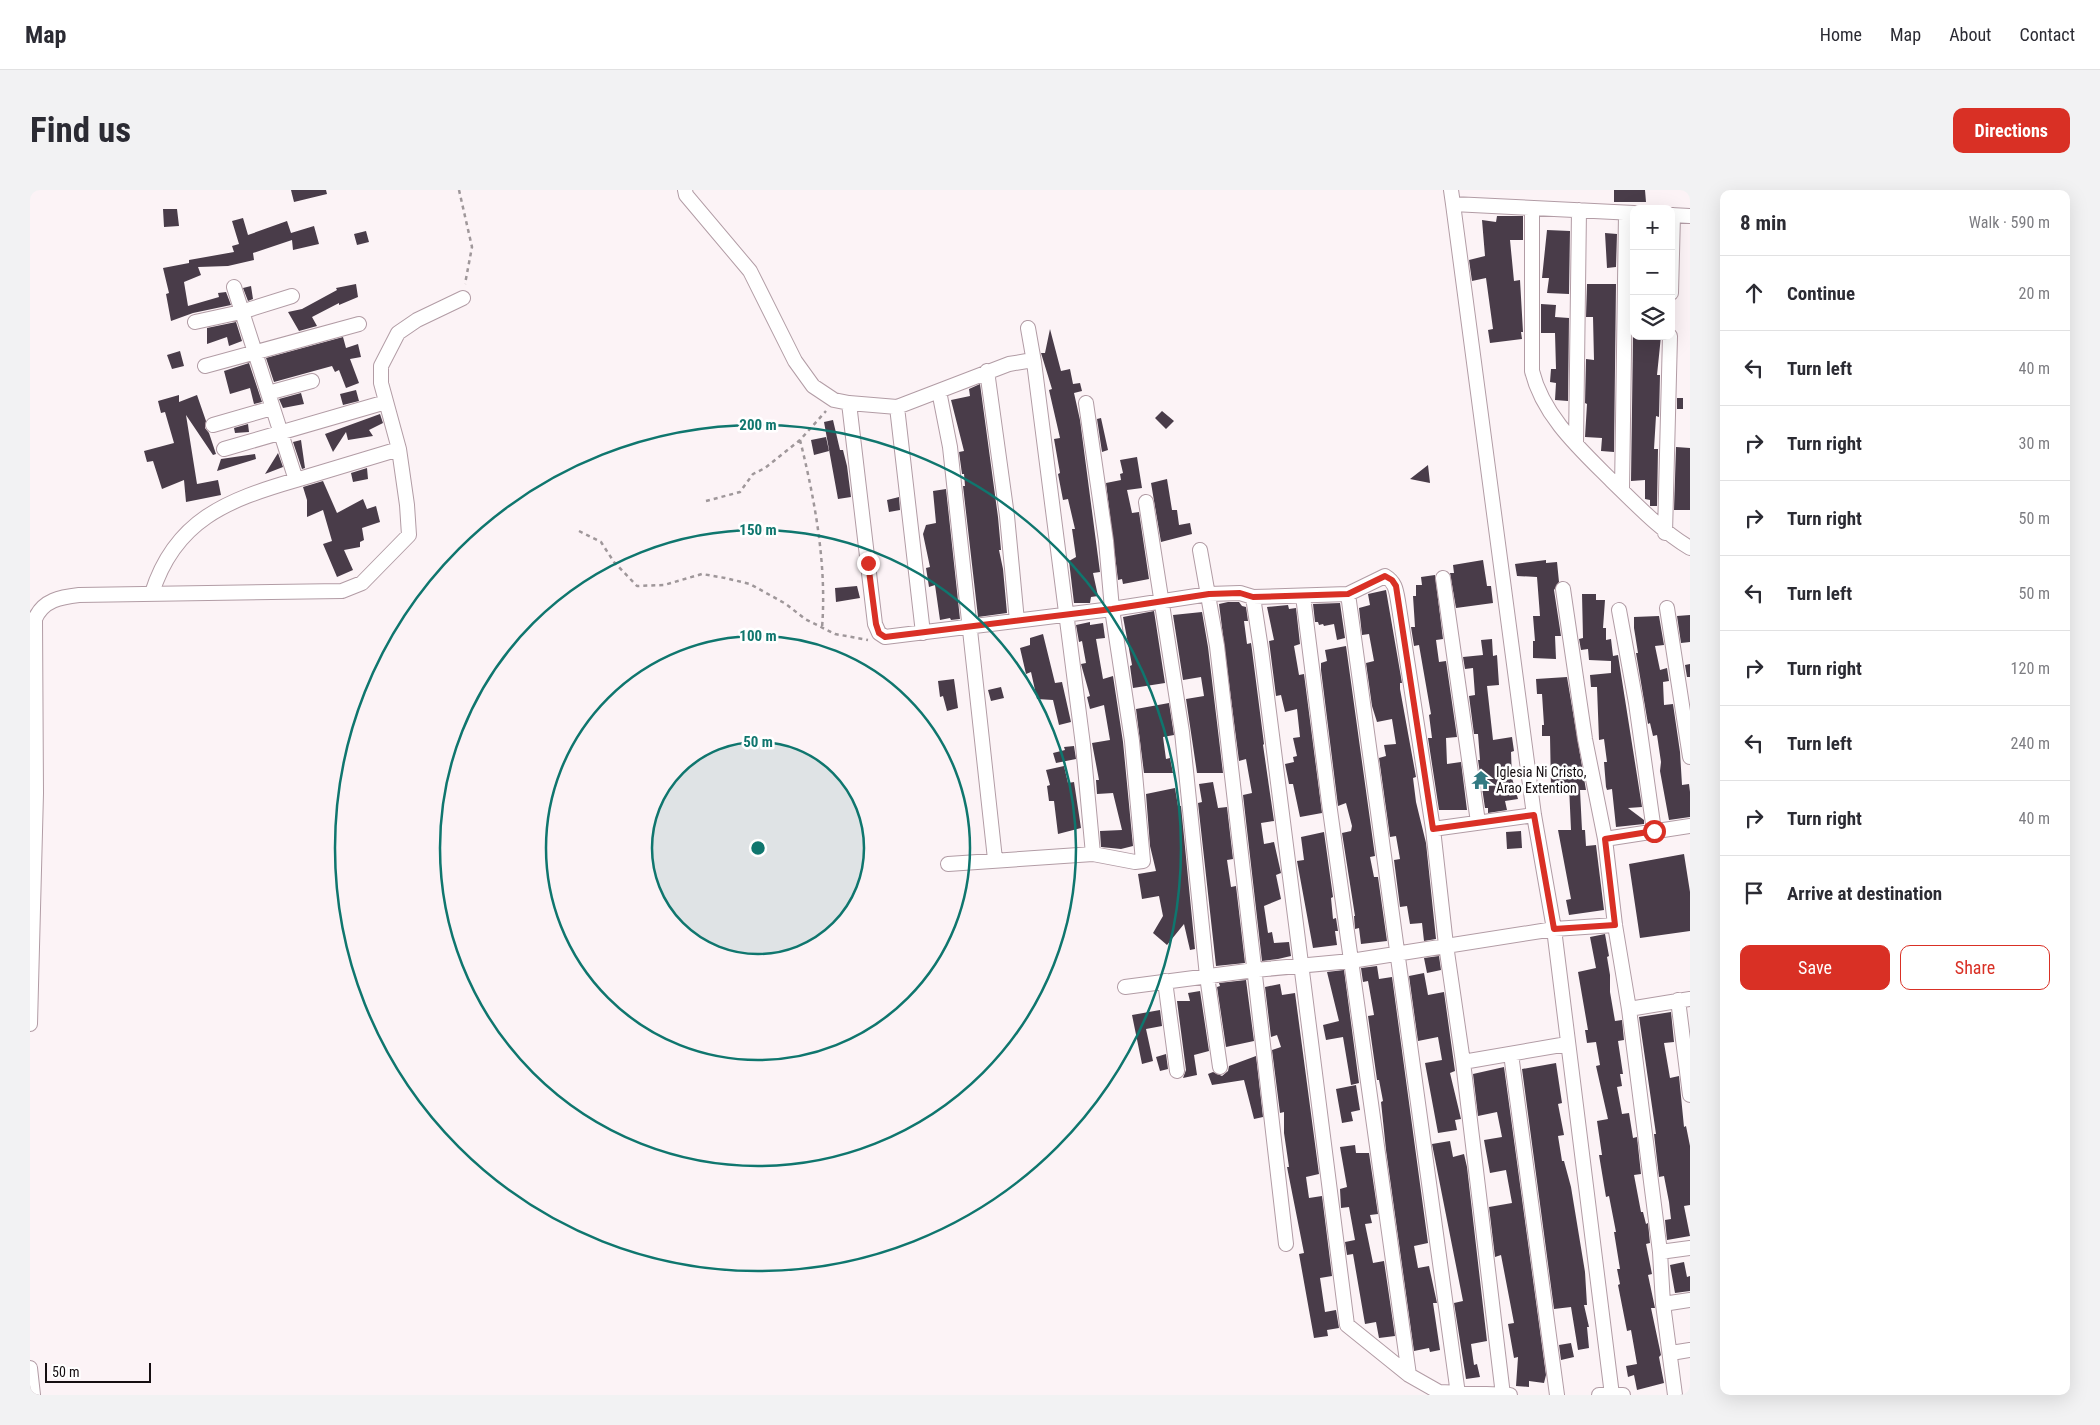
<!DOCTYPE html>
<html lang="en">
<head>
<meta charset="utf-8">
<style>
  body { margin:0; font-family:"Roboto Condensed",sans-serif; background:#f2f2f3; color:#2b2b33 }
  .controls { position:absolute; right:15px; top:15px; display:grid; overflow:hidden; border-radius:10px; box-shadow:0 5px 20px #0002 }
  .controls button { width:45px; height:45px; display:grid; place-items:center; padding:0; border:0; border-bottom:1px solid #e1e1e2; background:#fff; color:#2b2b33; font:25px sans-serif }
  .scale { position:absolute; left:15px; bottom:12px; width:106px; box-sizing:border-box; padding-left:5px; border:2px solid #150e11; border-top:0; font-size:14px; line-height:18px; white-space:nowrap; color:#150e11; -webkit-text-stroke:4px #fff; paint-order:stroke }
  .stop { position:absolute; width:15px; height:15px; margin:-11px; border:4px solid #d93025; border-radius:50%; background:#fff }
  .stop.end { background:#d93025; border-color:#fff; box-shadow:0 1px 5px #0008 }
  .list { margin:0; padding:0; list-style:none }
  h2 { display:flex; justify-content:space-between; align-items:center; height:65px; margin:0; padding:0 20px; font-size:21px }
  h2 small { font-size:16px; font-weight:400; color:#7c7c81 }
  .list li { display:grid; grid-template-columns:32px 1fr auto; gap:15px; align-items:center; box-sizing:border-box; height:75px; padding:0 20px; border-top:1px solid #e1e1e2 }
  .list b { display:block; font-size:19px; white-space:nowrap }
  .list em { font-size:16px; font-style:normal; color:#7c7c81 }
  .actions { display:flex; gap:10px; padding:15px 20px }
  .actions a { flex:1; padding:11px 0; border:1px solid #d93025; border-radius:10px; text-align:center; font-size:18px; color:#d93025 }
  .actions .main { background:#d93025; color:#fff }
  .icon { flex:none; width:28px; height:28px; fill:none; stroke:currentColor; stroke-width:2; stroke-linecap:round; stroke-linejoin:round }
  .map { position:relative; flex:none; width:1660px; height:1205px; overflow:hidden; border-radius:10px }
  header { display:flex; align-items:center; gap:30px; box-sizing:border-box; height:70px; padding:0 25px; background:#fff; border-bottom:1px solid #e1e1e2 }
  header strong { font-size:24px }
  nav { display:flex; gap:28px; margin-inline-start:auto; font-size:18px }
  .intro { display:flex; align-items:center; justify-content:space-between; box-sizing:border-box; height:120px; padding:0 30px }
  h1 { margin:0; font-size:35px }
  .button { padding:12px 22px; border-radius:10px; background:#d93025; color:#fff; font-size:18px; font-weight:700 }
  main { display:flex; gap:30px; padding:0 30px }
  aside { flex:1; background:#fff; border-radius:10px; box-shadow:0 5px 20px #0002 }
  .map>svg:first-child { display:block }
  .building { fill:#493c49 }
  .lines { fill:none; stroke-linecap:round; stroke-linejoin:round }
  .street-casing { stroke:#b29ca5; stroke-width:16 }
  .path { stroke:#9f979a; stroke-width:2.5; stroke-dasharray:4 4; stroke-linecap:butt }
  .street { stroke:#fff; stroke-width:14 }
  .route { stroke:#d93025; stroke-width:6 }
  .ring { fill:none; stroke:#0f766e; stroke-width:2.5 }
  .labels { text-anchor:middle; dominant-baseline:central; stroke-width:5; stroke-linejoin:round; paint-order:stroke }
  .poi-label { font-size:14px; fill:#150e11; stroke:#fff; text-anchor:start }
  .centre { fill:#0f766e; stroke:#fff; stroke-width:2.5 }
  .ring-label { font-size:15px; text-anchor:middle; font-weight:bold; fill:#0f766e; stroke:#fff; stroke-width:5; stroke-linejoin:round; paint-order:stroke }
</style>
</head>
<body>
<header>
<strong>Map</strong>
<nav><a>Home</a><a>Map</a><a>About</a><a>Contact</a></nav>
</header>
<div class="intro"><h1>Find us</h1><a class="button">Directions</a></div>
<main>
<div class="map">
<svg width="1660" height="1205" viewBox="0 0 1660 1205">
  <rect width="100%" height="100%" fill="#fcf3f6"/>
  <!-- building -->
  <path class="building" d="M261,0H296L297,4L264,12Z
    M1584,0H1615L1616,12H1584Z
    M133,19H147L149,36L134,37Z
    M1467,26H1493V50H1480L1484,91L1490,90L1493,142H1491L1492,149L1460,153L1458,140L1463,139L1456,88L1442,91L1439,70L1455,66L1452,30L1466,32Z
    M213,28L218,45L257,31L261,43L284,36L289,54L263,60L262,50L223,63L224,70L198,76L168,77L171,85L154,92L158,116L189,107L188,103L196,102L201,115L163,123L141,131L136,104L139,103L133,78L159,73V70L204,62L202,56L209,54L202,31Z
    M1517,40L1540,41L1539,104L1517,103L1519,88H1512Z
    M336,41L339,52L327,55L324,44Z
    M1575,43L1587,44L1586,77L1577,78Z
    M326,94L328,107L309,115V113L282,127L287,136L269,141L258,122L272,119L307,100L306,98Z
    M1557,94H1586L1584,262L1571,261L1572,248L1555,247L1557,214L1555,213L1556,169L1564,170L1563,127H1556Z
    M221,96L223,109L218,111L213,98Z
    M1511,114L1526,115L1525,127L1539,128L1538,211L1525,210L1526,193L1520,192L1521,179H1526L1525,143H1511Z
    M206,132L212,151L199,156L197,147L177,154V138Z
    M1020,139L1031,181L1040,179L1043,194L1050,193L1052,201L1044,203L1050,230L1070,382L1063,383L1068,406L1061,407L1060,413H1044L1039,371L1046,367L1042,339H1045L1038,309L1033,310L1028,284L1030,283L1024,249L1030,248L1019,200L1022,199L1011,163H1015Z
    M1603,146H1631L1627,185H1630L1629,227L1626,226L1624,259H1628L1627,316H1620V310L1615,309V290L1601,291Z
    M313,147L316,158L328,154L331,167L320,169L329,193L316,198L309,180L305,182L302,176L244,192L236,168Z
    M150,161L154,176L142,179L137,165Z
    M219,173L232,212L224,214L220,198L200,204L194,181Z
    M950,194L968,327L971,360H969L973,379L977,423L948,427L933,296H935L934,284H932L929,262L934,261L921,210L940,206L939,199Z
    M326,200L329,211L313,215L310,204Z
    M271,203L274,214L253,218L249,209Z
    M149,205V212L167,205L176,231L175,238L179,243L186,264L183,265L156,225L167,294L188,290L191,305L156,312L154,290L132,299L123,271L117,272L114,261L144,253L135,222L131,223L128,211Z
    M1647,208H1653V219H1647Z
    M1132,221L1144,231L1136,239L1125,228Z
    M350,224L353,233L339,240L343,246L318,250L316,242L303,262L295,244Z
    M1071,228L1078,260L1072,262L1067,229Z
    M803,230L810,260H813L817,276L821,307L808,309L794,232Z
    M218,234L219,242L205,243L204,238Z
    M796,247L799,261L784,265L781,250Z
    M271,250L275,278L272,279L263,252Z
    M1646,257L1660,258V320H1644Z
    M248,263L253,277L235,284Z
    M225,264L226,269L187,281L191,269Z
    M1107,267L1112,298L1097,300L1102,323L1109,322L1119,389L1093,394L1092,389L1088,390L1076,293L1091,290L1090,284L1093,283L1090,270Z
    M1398,275L1400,293L1380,289Z
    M337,278L338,289L323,292L321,283Z
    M1137,289L1142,320H1147L1149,335L1160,333L1162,344L1131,352L1121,293Z
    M293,291L307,323L333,309L337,319L346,316L350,332L332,338L334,350L330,352V357L314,360L323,380L307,387L293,354L302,351L293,320L277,327V310L273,297Z
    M916,299L930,429L921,430L920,428L910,430L905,395L899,397L896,378L900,377L893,344L896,335L906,333L903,301Z
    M869,307L870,320L859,322L857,310Z
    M1453,370L1457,396H1461L1463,413L1426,418L1420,383H1424L1423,375Z
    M1516,370V373L1527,372L1529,392L1524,400L1531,446H1525L1526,469L1503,468V451H1505L1503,426H1510L1507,387L1487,386L1485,374Z
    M1405,385L1413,449L1406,450L1409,472L1416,471L1427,547L1416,548L1417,574L1431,572L1437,620H1409L1398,548H1402L1399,525L1401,524L1389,455L1384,456L1381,437H1385L1383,406H1386V395H1392L1391,387Z
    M827,396L830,408L806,412L805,398Z
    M1356,400L1372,493H1370V499L1386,587L1383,588L1386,612L1396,653L1406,749L1394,751L1392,733L1380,734L1377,716L1370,717L1364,670L1370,669L1366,646L1360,647L1349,568L1356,566L1354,555L1366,554L1362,529L1347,532L1342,516L1336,473L1344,471L1339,444L1332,445L1329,418L1340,415L1338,404Z
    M1552,404H1566V410H1575L1573,438H1576V450L1581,449L1583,466L1588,465L1612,617L1598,618L1614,630V634L1586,637L1582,599L1577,600L1576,597L1574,572H1577L1574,549L1569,550L1567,497H1561L1560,485L1581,483V471L1559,470L1558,459L1551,460L1549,449L1553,448Z
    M1198,412H1209L1212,416L1216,417L1218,431H1214L1217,454L1221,453L1222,460L1234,554L1233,555L1244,631L1231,633L1234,654L1244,652L1251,683L1246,685L1251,709L1234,716L1238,743L1242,742L1244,753L1259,752L1261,766L1248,769L1232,771L1213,605L1222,603L1216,569L1209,571L1189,414Z
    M1310,413L1315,448L1307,450L1304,434L1294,436L1293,434L1289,435L1288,432H1285L1283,414Z
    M1258,415L1259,419L1266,418L1270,454L1264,456L1269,485L1274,484L1292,623L1270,627L1263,594H1259L1255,574L1264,572L1263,567L1267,566L1263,548L1270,547L1267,519L1255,522L1251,505L1246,506L1239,451L1244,450L1237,417Z
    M1124,421L1135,493L1103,498L1100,476L1102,475L1093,427Z
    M1172,422L1178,457L1193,583H1167L1156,509L1174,506L1171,487L1153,490L1143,425Z
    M1660,425V452L1651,453L1647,426Z
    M1629,426L1634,455L1625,456L1630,480L1637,478L1639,491L1633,492L1634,515L1643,514L1650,562L1652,595L1659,594L1660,602V627L1639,630L1630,581L1631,572L1627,545L1623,546L1620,533L1618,534L1606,463H1608L1604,438V427Z
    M1060,432V435L1073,433L1075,448L1066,449L1073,489L1083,486L1093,552L1103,656L1091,659L1071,657L1070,641L1092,640L1083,603L1067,604L1066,590H1069L1062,553L1080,550L1074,515L1060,519L1057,507L1060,506L1051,474L1056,473L1052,451L1049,452L1046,435Z
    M1013,444L1025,493L1032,492L1041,532L1029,535L1023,510L1007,509L1001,482L996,484L990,458L1000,455V448Z
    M1462,449L1463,466L1467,465L1469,495L1457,496L1463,550L1482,547L1484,561L1481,562L1482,588L1488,609L1475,611L1477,620L1458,623V618H1455L1448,570H1450L1448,544H1444L1439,506L1445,505L1443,478L1435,479L1433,467L1453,465L1451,450Z
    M1316,456L1345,666L1340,667L1344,687H1348L1357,751L1331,754L1329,738L1325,739L1324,726H1325L1312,643L1321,641L1322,636L1316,613L1308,616L1291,480V473L1297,471L1295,460Z
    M1660,474V487H1657L1655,475Z
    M1537,487L1556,600H1550L1552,640H1555L1556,656L1566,655L1574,720L1539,725L1536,710L1541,709L1528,640H1541L1539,596L1521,597L1520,546H1512V535H1514L1512,504H1507L1506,489Z
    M924,489L928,518L917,521L913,506L910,507L908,491Z
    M971,497L974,508L961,511L958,500Z
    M1139,513L1144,545L1133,547L1136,569L1140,568L1143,583H1114L1106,519Z
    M1044,556L1046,569L1026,573L1023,563L1035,560L1034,557Z
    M1034,576L1038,593L1044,592L1051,638L1028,644L1024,611H1019L1017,596L1020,595L1016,580Z
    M1183,592L1188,618L1197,617L1203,669L1197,670L1201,697L1206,696L1215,773L1186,776L1168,613L1172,612L1169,594Z
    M1145,598L1148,616H1151L1165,759L1160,760L1154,734L1137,755L1123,743L1133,726L1129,706L1112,709L1108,684L1126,681L1120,656L1116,604Z
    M1491,641L1492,658L1477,659L1476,642Z
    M1294,642L1303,707L1301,708L1303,729L1306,728L1308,741H1305L1307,755L1283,758L1267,671L1274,670L1271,647Z
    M1654,664L1660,702V741L1610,748L1599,674Z
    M1575,744L1579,766L1577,767L1580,785V802L1585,831L1592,830L1594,850L1588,851L1593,884H1590L1592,896L1587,897L1592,924L1599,923L1603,948L1607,947L1611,984L1604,985L1611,1022H1613L1616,1034L1618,1033L1620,1053L1616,1054L1622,1084L1618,1085L1625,1118H1621L1631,1165L1629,1167L1634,1193L1607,1200L1604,1185L1598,1187L1596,1176L1607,1174L1601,1140L1597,1141L1588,1095L1590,1094L1587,1079H1590L1584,1042H1586L1579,1006L1576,1007L1569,965H1572L1567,931L1578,929L1566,876L1570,875L1566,852L1557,853L1555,840H1558L1548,782L1566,778L1560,747Z
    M1409,766L1411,780L1397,783L1394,768Z
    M1347,776L1349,789L1362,787L1398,1053L1384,1056L1388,1078L1399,1076L1407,1113H1403L1410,1160L1400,1162L1399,1158L1384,1161L1356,960L1351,912L1353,911L1349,890H1347L1338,826L1344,825L1338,791L1333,792L1331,778Z
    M1314,780L1329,893L1321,895L1313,847L1296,850L1293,835L1309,831L1297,782Z
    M1394,783L1398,805L1414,802L1425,881L1420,883L1431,929L1425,930L1427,940L1408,943L1395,873L1412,870L1408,847L1388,851L1379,786Z
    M1216,790L1224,851L1196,857L1187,797L1190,796L1189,793Z
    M1250,794L1252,805L1265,803L1289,984L1276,987L1279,1008L1292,1006L1302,1086L1290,1088L1295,1122L1306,1120L1309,1138L1297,1140L1298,1146L1284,1148L1269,1064L1274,1063L1257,977H1259L1254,943V922L1250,923L1242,860L1251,857L1247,845L1241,847L1235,797Z
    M1170,801L1179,861L1164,865L1167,885L1153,888L1156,880L1147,811H1160L1158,803Z
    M1130,820L1132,836L1116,839L1123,871L1112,874L1102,825Z
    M1641,822L1644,852L1634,853L1640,888L1649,886L1654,937L1656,936L1660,956V1015L1654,1016L1660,1046L1637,1050L1635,1030L1641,1029L1639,1012L1634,986L1629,987L1624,944H1626L1609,827Z
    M1136,864L1138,879L1130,881L1126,867Z
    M1226,866L1233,927L1224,929L1214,890L1182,895L1178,884L1183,882L1192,886L1198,881L1199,876Z
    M1526,873L1532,913L1528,914L1534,945L1528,946L1532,971H1534L1541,997L1555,1082L1557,1115H1554L1559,1137H1557L1559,1158L1548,1160L1541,1117L1524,1119L1492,879Z
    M1474,877L1516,1185L1514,1193L1499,1191V1197L1486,1196L1488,1167L1484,1168L1478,1134L1484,1133L1471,1065L1465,1067L1459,1017L1482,1013L1476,980L1460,983L1454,950L1472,947L1467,922L1448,926L1443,884Z
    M1326,895L1330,920L1321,922L1323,931L1312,933L1306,899Z
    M1420,951L1423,967L1434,964L1437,977L1457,1151L1441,1154L1444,1175L1447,1174L1450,1187L1436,1189L1424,1113L1433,1111L1402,954Z
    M1325,955L1326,963H1339L1348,1024L1340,1025L1342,1033L1335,1034L1343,1073L1354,1071L1365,1146L1349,1148L1346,1132L1335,1134L1323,1064L1317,1065L1315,1052L1325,1050L1319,1017L1311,1018L1310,999L1317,997L1310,957Z
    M1654,1072L1657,1087L1660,1086V1101L1645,1103L1640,1075Z
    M1541,1153L1544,1167L1531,1170L1529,1155Z"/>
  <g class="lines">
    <!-- street casing -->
    <g class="street-casing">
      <path id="street" d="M655,0L656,5L720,81L765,171L783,196L804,210L819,213L867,217L979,174L997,171L1004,172L1053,555L1063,664
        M1421,0L1423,14L1604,23
        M1423,14L1504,625L1524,739L1582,1205
        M1502,18V181C1513,226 1550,259 1582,291C1607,315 1630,340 1660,358
        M1641,25L1660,26
        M1641,103L1643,25
        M165,132L211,122L262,106
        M998,138L1004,172
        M175,176L329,134
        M957,181L977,326L987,431
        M909,201L920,257L965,669
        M238,203L282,191
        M819,213L845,434L849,443L855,447L1082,419L1179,404L1210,403L1223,407L1318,404L1355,386C1365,392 1366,399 1368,411L1403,639L1416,755L1433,872L1473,1205
        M867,217L893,443
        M183,235L242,218
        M1546,254L1549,20
        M194,259L356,212
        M266,290L369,259
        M1592,300L1596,23
        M1116,312L1152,542L1177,786L1190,877
        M1635,343L1640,146
        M1170,360L1187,456L1256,1054
        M1413,388L1448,632
        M1533,399L1555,549L1575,649L1585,735L1599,819L1630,1062L1633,1114L1645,1205
        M122,403C145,330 197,310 266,290L204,97
        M1318,404L1428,1204
        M1273,406L1299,613L1379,1185
        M1223,407L1231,459L1317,1135L1379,1185L1409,1202L1480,1205
        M1637,418L1660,567
        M1589,420L1606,513L1624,641
        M1403,639L1504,625
        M1575,649L1660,636
        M918,674L1063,664L1105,672L1113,671L1102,551L1082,419L1076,351L1056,213
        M1135,791L1147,881
        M1095,797L1225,780L1321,771L1524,739L1585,735
        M1648,810L1660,905
        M1599,819L1660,809
        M0,834L6,603L5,429C13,410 31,407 49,405L312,401L332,393L379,345L377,315L369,259L351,193V176L368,143L387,130L433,108
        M1481,864L1527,1205
        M1433,872L1537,854
        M1630,1062L1660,1058
        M1633,1114L1660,1110
        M1641,1163L1660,1160
        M0,1178L3,1205
        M1569,1205H1593"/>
    </g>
    <!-- path -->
    <path class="path" d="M429,0L442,57L435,94
      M770,250C785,310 797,376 792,438
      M676,311L710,302L723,284L735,278L770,250L796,221
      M549,341L571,352L584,372L607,396L634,395L672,384L695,388L720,394L756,414L775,429L805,444L838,450"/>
    <!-- street -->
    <use href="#street" class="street"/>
  </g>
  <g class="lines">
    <!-- route -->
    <path class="route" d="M838,373L846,434L849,443L855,447L1082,419L1179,404L1210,403L1223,407L1318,404L1355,386L1362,390L1366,396L1403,639L1504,625L1524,739L1585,735L1575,649L1624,641"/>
  </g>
  <!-- distance rings -->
  <circle cx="728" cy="658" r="106" fill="#0f766e" fill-opacity=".12"/>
  <g class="ring">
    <circle cx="728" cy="658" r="106"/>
    <circle cx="728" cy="658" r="212"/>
    <circle cx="728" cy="658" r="318"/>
    <circle cx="728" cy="658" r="423"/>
  </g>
  <!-- icons -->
  <defs>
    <g id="temple-bare" transform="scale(1.5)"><path d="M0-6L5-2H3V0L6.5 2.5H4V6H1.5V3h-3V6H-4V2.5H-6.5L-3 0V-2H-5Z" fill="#327a82" stroke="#fff" stroke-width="2.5" paint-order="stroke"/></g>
  </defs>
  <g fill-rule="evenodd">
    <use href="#temple-bare" x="1451" y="590"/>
  </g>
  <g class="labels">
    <!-- poi labels -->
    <g class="poi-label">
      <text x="1466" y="582">Iglesia Ni Cristo,<tspan x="1466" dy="16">Arao Extention</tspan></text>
    </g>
  </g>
  <circle cx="728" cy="658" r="8" class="centre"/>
  <g class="ring-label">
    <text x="728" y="240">200 m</text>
    <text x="728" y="345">150 m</text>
    <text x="728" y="451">100 m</text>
    <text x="728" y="557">50 m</text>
  </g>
</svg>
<div class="controls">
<button>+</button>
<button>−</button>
<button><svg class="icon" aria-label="layers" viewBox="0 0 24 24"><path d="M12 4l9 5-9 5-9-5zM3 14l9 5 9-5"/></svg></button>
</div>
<div class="scale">50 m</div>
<div class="stop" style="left:1624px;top:641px"></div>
<div class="stop end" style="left:838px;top:373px"></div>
</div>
<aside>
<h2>8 min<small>Walk · 590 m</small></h2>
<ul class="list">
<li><svg class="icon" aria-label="ahead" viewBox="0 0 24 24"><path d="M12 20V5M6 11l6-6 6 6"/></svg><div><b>Continue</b></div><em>20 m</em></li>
<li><svg class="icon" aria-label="left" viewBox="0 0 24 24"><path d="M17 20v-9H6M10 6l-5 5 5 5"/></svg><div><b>Turn left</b></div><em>40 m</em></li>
<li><svg class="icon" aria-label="right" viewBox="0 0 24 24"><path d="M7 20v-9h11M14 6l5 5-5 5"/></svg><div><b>Turn right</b></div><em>30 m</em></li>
<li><svg class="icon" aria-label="right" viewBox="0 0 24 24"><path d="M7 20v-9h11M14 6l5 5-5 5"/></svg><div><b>Turn right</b></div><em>50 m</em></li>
<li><svg class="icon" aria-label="left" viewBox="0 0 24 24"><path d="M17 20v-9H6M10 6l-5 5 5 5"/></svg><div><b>Turn left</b></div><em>50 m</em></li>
<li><svg class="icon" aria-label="right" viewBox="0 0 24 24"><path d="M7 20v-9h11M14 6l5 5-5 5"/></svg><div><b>Turn right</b></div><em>120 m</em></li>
<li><svg class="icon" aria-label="left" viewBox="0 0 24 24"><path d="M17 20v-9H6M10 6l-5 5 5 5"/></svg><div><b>Turn left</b></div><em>240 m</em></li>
<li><svg class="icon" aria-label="right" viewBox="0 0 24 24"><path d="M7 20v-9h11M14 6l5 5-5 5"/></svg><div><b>Turn right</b></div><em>40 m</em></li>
<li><svg class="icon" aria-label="arrive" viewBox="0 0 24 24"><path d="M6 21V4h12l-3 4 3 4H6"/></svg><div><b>Arrive at destination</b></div></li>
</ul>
<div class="actions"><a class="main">Save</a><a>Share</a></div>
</aside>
</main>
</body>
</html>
